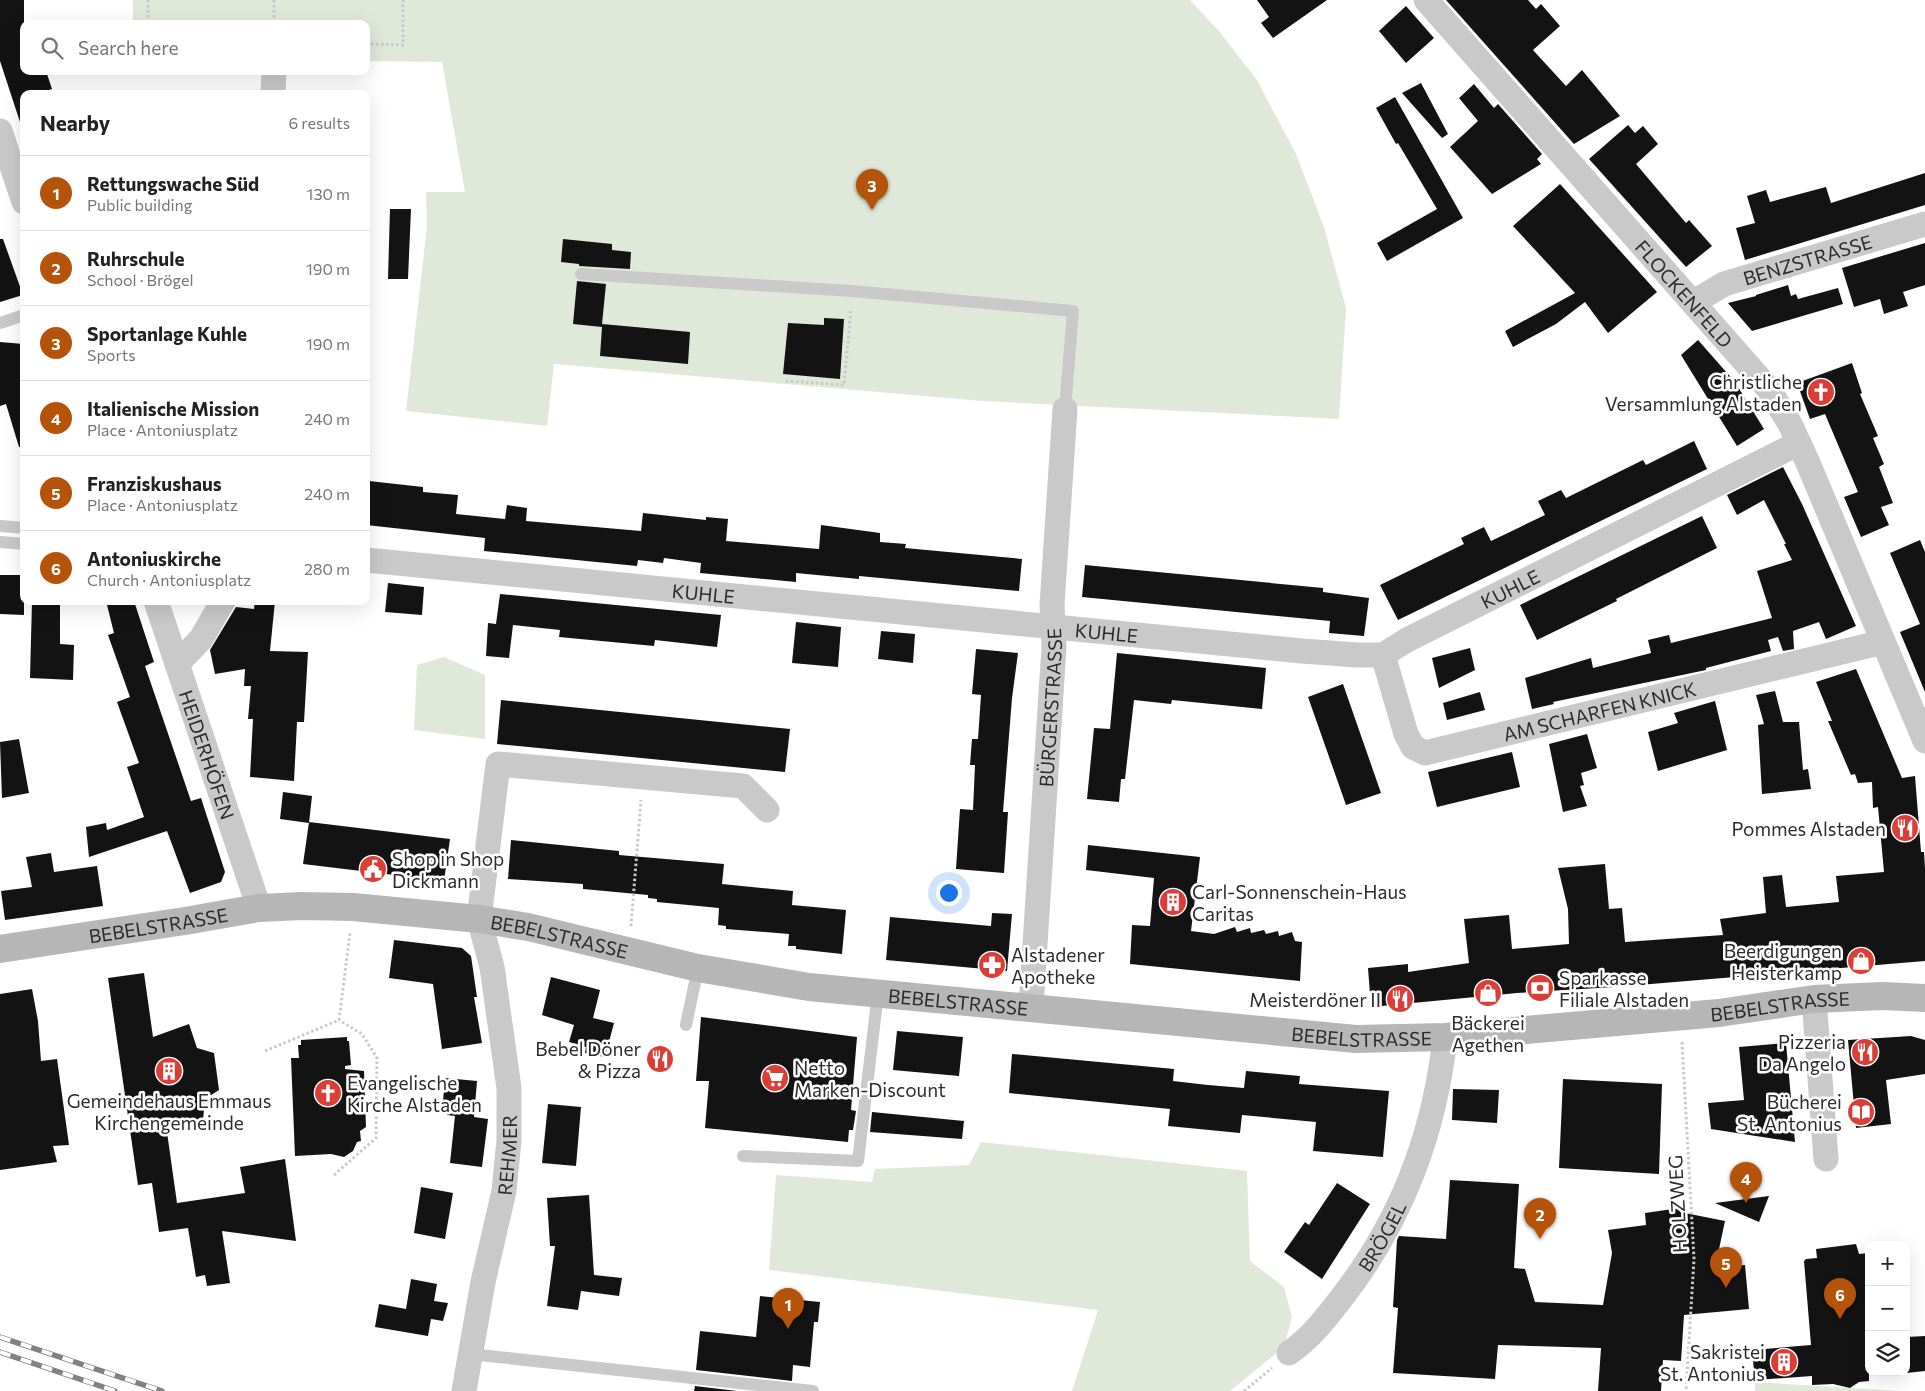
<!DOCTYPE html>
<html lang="en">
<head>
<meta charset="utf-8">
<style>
  body { margin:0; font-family:Commissioner,sans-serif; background:#f6f6f6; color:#222 }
  .controls { position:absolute; right:15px; bottom:15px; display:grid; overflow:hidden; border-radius:10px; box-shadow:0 5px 20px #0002 }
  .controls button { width:45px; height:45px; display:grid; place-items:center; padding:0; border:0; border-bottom:1px solid #e0e0e0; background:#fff; color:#222; font:25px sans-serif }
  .you { position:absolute; left:948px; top:892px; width:18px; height:18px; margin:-12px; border:4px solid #fff; border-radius:50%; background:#1a73e8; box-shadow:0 0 0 8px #1a73e833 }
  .badge { display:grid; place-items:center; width:32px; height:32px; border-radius:50%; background:#b45309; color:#fff; font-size:16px; font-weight:700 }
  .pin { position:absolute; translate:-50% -41px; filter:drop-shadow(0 1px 2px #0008) }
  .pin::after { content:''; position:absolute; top:26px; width:18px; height:15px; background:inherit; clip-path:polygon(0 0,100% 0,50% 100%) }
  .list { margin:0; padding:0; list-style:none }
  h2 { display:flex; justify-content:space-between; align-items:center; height:65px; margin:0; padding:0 20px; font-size:21px }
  h2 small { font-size:16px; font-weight:400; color:#767676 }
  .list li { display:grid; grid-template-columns:32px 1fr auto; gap:15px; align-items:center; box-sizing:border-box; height:75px; padding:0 20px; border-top:1px solid #e0e0e0 }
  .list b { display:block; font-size:19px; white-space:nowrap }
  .list p { margin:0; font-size:16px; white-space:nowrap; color:#767676 }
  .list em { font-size:16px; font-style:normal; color:#767676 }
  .icon { flex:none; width:28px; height:28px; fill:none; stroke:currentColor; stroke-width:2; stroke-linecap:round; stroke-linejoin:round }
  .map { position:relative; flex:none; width:1925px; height:1391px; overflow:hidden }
  .search { position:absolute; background:#fff; box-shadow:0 5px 20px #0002; left:20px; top:20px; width:350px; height:55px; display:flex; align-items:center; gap:12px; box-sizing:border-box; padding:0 18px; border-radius:10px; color:#767676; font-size:19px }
  .panel { position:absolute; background:#fff; box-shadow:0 5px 20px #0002; left:20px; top:90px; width:350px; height:515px; border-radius:10px }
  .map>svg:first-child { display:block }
  .green { fill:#e0e9d9 }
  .building { fill:#131313 }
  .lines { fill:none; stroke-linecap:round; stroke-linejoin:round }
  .path { stroke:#c9c9c9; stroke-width:3; stroke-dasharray:2.5 2.5; stroke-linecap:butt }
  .lane { stroke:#c9c9c9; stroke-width:12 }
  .street { stroke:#c9c9c9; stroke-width:25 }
  .secondary { stroke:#b6b6b6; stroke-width:28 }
  .rail-casing { stroke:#818181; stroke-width:5.5 }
  .rail { stroke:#fff; stroke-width:4; stroke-dasharray:11; stroke-linecap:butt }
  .labels { text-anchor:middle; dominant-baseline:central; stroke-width:5; stroke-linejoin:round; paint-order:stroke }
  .street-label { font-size:19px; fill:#2c2c2c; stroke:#fff }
  .poi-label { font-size:19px; fill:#2c2c2c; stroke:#fff; text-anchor:end }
</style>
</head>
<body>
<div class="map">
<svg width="1925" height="1391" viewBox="0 0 1925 1391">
  <rect width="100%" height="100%" fill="#fff"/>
  <!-- green -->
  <path class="green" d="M133,0H1190L1219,31L1257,80L1296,154L1324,227L1346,308L1339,419L983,401L554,364L547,426L406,411L427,226L426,192H465L442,62L366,61V24H133Z
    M444,657L485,675V739L414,730L417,665Z
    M981,1142L1247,1171L1250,1261L1284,1287L1292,1317L1284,1347L1230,1391H1072L1098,1310L769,1270L776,1175L872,1182L875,1169L969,1165Z
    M1755,1382L1900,1391H1755Z"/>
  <!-- building -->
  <path class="building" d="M0,0H24V71H46L52,89L36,94H24V121L20,122L0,61Z
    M1257,0H1327L1273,38L1261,23L1269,17Z
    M1446,0H1528L1536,9L1541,4L1560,26L1533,50L1566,86L1582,70L1620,116L1574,144Z
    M1406,6L1434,38L1406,63L1379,31Z
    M1421,83L1448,134L1442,138L1402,93Z
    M1474,84L1494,108L1498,104L1542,154L1537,159L1541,164L1492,194L1450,147L1478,121L1459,98Z
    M1395,97L1463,218L1387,261L1377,243L1437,209L1398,143L1396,144L1376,108Z
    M1628,125L1635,133L1643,126L1658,144L1636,164L1686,223L1689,220L1712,246L1686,267L1589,159Z
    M1925,173V205L1745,260L1736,228L1755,223L1747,196L1766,190L1770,202L1826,187L1831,203Z
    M1560,184L1657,292L1608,333L1585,302L1556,324L1513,347L1505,331L1575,293L1513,226Z
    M390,209H411L408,279H388Z
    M0,239H3L23,295L0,302Z
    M563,239L612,244V250L631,252L630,269L579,266V264L561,262Z
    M1925,243V285L1903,292L1908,306L1884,314L1880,299L1854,307L1842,268Z
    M577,281L606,284L602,324L690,332L688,364L600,356L602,327L573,324Z
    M1788,285L1791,296L1796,294L1798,299L1838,288L1843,304L1752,331L1728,303L1756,296V295Z
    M824,318L844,319L840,379L783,374L788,323L824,325Z
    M1698,340L1735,382L1764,429L1737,446L1681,355Z
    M0,342L24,344V446L19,447L6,404L0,406Z
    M1852,363L1862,393L1860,394L1878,436L1873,438L1884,464L1879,467L1893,503L1881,507L1889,525L1861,537L1844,497L1858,492L1825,414L1810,419L1797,383Z
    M1694,441L1707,469L1398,620L1380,585L1464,544L1461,538L1484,527L1491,541L1545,515L1538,501L1561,490L1566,498L1643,460L1646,465Z
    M1783,467L1802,504L1856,626L1826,639L1819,622L1793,631L1794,649L1783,651L1778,637L1768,640L1771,651L1706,668V670L1553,702L1554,704L1532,709L1525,678L1591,658L1593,668L1651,653L1648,640L1669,635L1671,643L1772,618L1757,571L1792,560L1784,544H1786L1764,500L1737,515L1727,495Z
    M369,481L423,487V492L458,495L456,514L505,519L507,505L527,508L526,521L641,531L643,513L706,520V517L728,519L726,541L819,549L821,525L880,533V542L906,544L905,548L1022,559L1019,591L859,576V579L796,573V582L700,573L701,563L664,558L663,563L638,560L637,566L484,551L485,538L366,525Z
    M1702,516L1717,548L1616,599L1617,601L1537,640L1520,605Z
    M1920,540L1925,552V692L1900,632L1920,624L1890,553Z
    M1085,565L1323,588V592L1369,598L1364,636L1329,633L1330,621L1082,597Z
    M0,575H24V615L0,614Z
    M388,583L424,587L422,615L385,612Z
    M500,594L721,615L717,647L655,640L654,646L559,637L560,630L513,625L509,658L486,656L488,623L496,624Z
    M32,601H60V644L74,645L73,680L30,678Z
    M106,601H134L154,662L145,666L191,801L201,798L225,872L221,882L190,893L167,831L89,857L86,827L106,823L107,830L144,817L127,767L139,763L117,702L130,697L108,635L114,633Z
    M255,601H275L270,651L308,652L304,722H297L294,781L250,777L253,719H248L251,686H244L245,669L215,674L210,650L236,607L254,609Z
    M796,622L841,627L838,667L792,663Z
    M881,631L915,634L913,663L878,659Z
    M1470,648L1475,670L1439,688L1432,658Z
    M976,649L1018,653L1012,698L1003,812H1008L1004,873L956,869L960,809L973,810L975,765H970L972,739H978L981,695L972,694Z
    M1117,653L1266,668L1262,709L1172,700L1171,704L1134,700L1125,779H1121L1119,802L1087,799L1094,728L1110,729Z
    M1856,669L1902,778L1915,776L1921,852H1924L1925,868V961L1615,987L1517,993L1371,1007L1368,968L1408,964V972L1469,963L1464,919L1509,915L1512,949L1569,944L1568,909L1558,868L1605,864L1609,909L1622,908L1625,942L1723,935L1720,919L1766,913L1763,877L1782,875L1786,907L1839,902L1836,876L1884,872L1878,807L1873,808L1872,782L1858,783L1855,774L1851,775L1828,721H1832L1816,682Z
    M1343,684L1381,793L1346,805L1308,697Z
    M1775,691L1783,722H1799L1803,770L1808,769L1811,789L1762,794L1758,725L1764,724L1756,695Z
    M1480,692L1485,710L1447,720L1443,703Z
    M501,700L790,729L785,772L497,744Z
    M1715,701L1727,750L1658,771L1648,732L1678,723L1674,713Z
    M1587,734L1597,768L1581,773L1584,785L1580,786L1587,806L1563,812L1549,744Z
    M19,739L29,793L2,798L0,742Z
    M1512,752L1520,787L1437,807L1428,772Z
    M283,792L312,796L309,823L280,819Z
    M309,822L450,839L444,881L303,864Z
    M511,840L619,851V855L724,864L722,884L793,891L792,905L846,910L842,954L796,949V946H788L789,934L726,929V926L718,925L719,908L657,902V899L648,898V895L583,889V884L508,879Z
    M1088,845L1200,857L1191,931L1214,934L1235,927L1237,932L1250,928L1251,933L1264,930L1266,934L1278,931L1279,936L1292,932L1295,941L1302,942L1300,981L1130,964L1132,925L1150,926L1154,878L1086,870Z
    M51,853L54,872L97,866L103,906L5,920L1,891L32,887L26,857Z
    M992,913L1012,914L1007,971L886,960L890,917L991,926Z
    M394,940L462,948L471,956L477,997H474L482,1043L442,1049L433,984L389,978Z
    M144,973L153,1037L189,1024L197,1048L214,1053L219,1090L205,1099L203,1120L165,1118L177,1203L245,1193L240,1167L285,1159L296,1241L222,1231L230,1283L207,1286L205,1275L196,1277L188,1228L159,1232L152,1183L138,1185L108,978Z
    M551,977L600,990L593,1018L614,1023L605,1057L585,1053L586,1047L569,1042L574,1025L542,1015Z
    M32,989L38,1021L41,1061L57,1059L69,1145L53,1146L57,1162L0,1170V994Z
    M701,1017L857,1037L851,1110L856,1111L853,1130H849L848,1142L705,1128L709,1081H696Z
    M897,1031L963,1037L959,1076L893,1070Z
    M1911,1036L1925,1040V1074L1886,1080L1891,1124L1856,1128L1848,1040Z
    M347,1037V1041H349L351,1065L345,1066V1069L364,1071L366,1127L360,1131L361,1141L357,1142L353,1151L344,1157L331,1154L295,1156L291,1058H299L298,1045H301V1040Z
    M1786,1043L1795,1142L1711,1129L1708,1103L1744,1100L1739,1047Z
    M1012,1054L1174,1069L1173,1081L1208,1085L1244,1088L1246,1071L1300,1076L1299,1084L1389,1091L1383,1157L1313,1151L1316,1122L1242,1115L1240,1133L1168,1126L1170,1109L1009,1093Z
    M445,1078L477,1081L474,1117L488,1119L482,1167L450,1163L455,1116L447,1115L448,1102L443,1101Z
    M1563,1079L1662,1084L1659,1174L1559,1168Z
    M1453,1089L1499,1090L1497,1123L1452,1120Z
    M548,1104L581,1107L576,1166L542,1163Z
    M872,1112L964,1121L962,1139L870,1132Z
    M1450,1180L1519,1184L1514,1268L1525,1269L1535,1302L1603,1305L1612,1253L1608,1230L1646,1225L1645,1213L1680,1208V1212L1725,1221L1715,1268L1745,1265L1749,1309L1684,1315L1681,1361L1663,1360L1661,1391H1598L1601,1348L1498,1345L1495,1379L1393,1373L1398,1308L1393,1307L1397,1240L1399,1236L1446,1239Z
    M1337,1183L1370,1204L1322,1279L1284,1252L1305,1222L1309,1225Z
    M421,1187L453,1193L445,1239L414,1233Z
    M589,1195L594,1275L622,1278L619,1296L581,1291L578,1310L547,1306L555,1246H550L547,1198Z
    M1769,1196L1759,1222L1715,1203Z
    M1856,1244L1859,1254L1869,1253V1381L1859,1382L1850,1388L1833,1384L1812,1385V1376L1755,1380L1752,1350L1811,1345L1804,1261L1806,1259L1817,1258L1816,1249Z
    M411,1279L437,1284L434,1301L448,1303L443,1321L431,1319L428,1336L375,1327L379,1304L406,1309Z
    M760,1296L820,1302L818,1322H814L810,1367L793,1365L792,1381L696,1370L700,1331L756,1337Z
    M1925,1336V1371L1906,1373V1337Z
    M695,1386L737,1391H694Z"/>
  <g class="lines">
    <!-- path -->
    <path class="path" d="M148,0V24
      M274,0V24
      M366,44L403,45V0
      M786,381L844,385L851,309
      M631,926L641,800
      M1682,1042L1694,1259L1686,1391
      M265,1051L339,1020L350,933
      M334,1175L376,1138L377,1058L362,1034L339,1020
      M1244,1391L1272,1368"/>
    <!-- lane -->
    <path class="lane" d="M581,274L852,291L1073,311L1065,409
      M0,323L24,315
      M0,526L24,528
      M0,542L24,544
      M686,1025L698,968
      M743,1156L858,1161L878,993
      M470,1354L813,1391"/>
    <!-- street -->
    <g class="street">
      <path id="s1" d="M1426,0L1768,388L1790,424L1808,463L1925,741"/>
      <path d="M273,94L274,71"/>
      <path d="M0,131L24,202"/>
      <path id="s2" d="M1694,302L1724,284L1925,224"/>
      <path id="s3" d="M366,560L1302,651L1357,655H1383L1407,640L1799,443"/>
      <path id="s4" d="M156,601L259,908"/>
      <path id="s5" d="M1383,655L1406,734L1413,747L1425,753L1883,642"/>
      <path d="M177,664L201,639L223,601"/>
      <path d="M1814,999L1826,1159"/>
      <path id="s6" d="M1031,1007L1054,647L1052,605L1065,409"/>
      <path id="s7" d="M1289,1353C1311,1338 1327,1317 1343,1296C1401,1221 1435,1132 1445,1037"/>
      <path id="s8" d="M464,1391L483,1282L504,1191L509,1140V1088L492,967L479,919L498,764L743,786L767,810"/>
    </g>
    <!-- secondary -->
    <path class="secondary" id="s9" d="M0,949L185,921L259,908L302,906L353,907L479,919L528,927L698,968L809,987L1356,1039L1445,1037L1719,1013L1814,999L1883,996L1925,998"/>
    <!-- rail casing -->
    <g class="rail-casing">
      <path id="rail" d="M0,1337L162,1391
        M0,1352L115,1391"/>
    </g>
    <!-- rail -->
    <use href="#rail" class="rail"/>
  </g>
  <!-- icons -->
  <defs>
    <g id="church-disc" transform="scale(1.4375)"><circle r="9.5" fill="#da3e36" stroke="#fff"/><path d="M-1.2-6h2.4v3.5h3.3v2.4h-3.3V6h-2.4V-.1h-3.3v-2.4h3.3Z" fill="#fff"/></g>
    <g id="restaurant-disc" transform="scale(1.4375)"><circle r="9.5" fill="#da3e36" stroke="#fff"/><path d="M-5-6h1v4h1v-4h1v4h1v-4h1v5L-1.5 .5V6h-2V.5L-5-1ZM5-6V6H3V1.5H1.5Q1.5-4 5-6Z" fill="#fff"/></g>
    <g id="civic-disc" transform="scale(1.4375)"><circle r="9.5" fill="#da3e36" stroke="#fff"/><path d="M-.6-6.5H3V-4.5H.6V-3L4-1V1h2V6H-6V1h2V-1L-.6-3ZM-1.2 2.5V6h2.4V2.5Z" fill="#fff"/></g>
    <g id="building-disc" transform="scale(1.4375)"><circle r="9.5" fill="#da3e36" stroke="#fff"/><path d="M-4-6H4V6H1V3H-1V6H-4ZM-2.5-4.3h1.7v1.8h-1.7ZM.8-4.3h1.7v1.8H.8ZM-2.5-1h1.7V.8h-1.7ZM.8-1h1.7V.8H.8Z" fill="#fff"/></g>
    <g id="shop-disc" transform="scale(1.4375)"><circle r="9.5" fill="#da3e36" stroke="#fff"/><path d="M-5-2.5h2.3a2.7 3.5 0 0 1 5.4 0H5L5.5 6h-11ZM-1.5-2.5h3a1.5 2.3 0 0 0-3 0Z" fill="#fff"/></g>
    <g id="pharmacy-disc" transform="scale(1.4375)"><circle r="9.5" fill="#da3e36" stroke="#fff"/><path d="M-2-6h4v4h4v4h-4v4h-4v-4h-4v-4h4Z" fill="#fff"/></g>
    <g id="bank-disc" transform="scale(1.4375)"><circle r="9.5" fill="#da3e36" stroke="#fff"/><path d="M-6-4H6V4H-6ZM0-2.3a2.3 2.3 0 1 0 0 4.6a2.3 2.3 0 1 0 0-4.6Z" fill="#fff"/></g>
    <g id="supermarket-disc" transform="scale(1.4375)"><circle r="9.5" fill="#da3e36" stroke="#fff"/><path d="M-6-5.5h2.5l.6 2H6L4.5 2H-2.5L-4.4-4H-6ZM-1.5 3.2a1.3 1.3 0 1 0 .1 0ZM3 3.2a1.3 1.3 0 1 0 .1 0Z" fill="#fff"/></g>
    <g id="library-disc" transform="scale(1.4375)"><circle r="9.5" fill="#da3e36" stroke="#fff"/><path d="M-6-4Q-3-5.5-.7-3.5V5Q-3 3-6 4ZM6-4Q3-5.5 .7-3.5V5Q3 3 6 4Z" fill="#fff"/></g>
  </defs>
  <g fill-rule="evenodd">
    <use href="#church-disc" x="1821" y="392"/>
    <use href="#restaurant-disc" x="1905" y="828"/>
    <use href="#civic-disc" x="373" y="869"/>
    <use href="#building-disc" x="1173" y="902"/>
    <use href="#shop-disc" x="1861" y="961"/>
    <use href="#pharmacy-disc" x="992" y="965"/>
    <use href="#bank-disc" x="1540" y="988"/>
    <use href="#shop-disc" x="1488" y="993"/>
    <use href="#restaurant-disc" x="1400" y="999"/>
    <use href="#restaurant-disc" x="1865" y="1052"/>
    <use href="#restaurant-disc" x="660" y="1059"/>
    <use href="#building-disc" x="169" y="1071"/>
    <use href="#supermarket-disc" x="775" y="1078"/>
    <use href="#church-disc" x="328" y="1093"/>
    <use href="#library-disc" x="1861" y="1112"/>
    <use href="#building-disc" x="1784" y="1362"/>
  </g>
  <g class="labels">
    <!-- street labels -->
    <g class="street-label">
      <text stroke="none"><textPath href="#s2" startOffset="122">BENZSTRASSE</textPath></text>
      <text stroke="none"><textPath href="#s1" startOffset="391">FLOCKENFELD</textPath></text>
      <text stroke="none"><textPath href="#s3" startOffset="1165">KUHLE</textPath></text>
      <text stroke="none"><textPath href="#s3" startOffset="339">KUHLE</textPath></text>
      <text stroke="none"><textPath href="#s3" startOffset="744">KUHLE</textPath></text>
      <text stroke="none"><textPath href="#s6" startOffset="300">BÜRGERSTRASSE</textPath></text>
      <text stroke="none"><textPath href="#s5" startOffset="290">AM SCHARFEN KNICK</textPath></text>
      <text stroke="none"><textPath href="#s4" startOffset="162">HEIDERHÖFEN</textPath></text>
      <text stroke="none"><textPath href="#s9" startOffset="160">BEBELSTRASSE</textPath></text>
      <text stroke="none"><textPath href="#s9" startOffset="565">BEBELSTRASSE</textPath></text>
      <text stroke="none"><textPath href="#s9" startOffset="970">BEBELSTRASSE</textPath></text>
      <text stroke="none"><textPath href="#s9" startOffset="1795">BEBELSTRASSE</textPath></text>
      <text stroke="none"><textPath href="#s9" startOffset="1375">BEBELSTRASSE</textPath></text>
      <text stroke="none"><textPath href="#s8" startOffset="240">REHMER</textPath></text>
      <text transform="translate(1677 1204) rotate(-93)">HOLZWEG</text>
      <text stroke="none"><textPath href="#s7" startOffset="150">BRÖGEL</textPath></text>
    </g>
    <!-- poi labels -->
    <g class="poi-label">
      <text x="1802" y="381">Christliche<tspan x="1802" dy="22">Versammlung Alstaden</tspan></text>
      <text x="1886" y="828">Pommes Alstaden</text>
      <text x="392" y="858" text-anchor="start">Shop in Shop<tspan x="392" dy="22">Dickmann</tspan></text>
      <text x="1192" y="891" text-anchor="start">Carl-Sonnenschein-Haus<tspan x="1192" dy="22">Caritas</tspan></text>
      <text x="1842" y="950">Beerdigungen<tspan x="1842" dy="22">Heisterkamp</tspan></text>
      <text x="1011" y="954" text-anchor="start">Alstadener<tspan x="1011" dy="22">Apotheke</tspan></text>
      <text x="1559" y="977" text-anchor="start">Sparkasse<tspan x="1559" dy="22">Filiale Alstaden</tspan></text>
      <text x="1381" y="999">Meisterdöner II</text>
      <text x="1488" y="1022" text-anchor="middle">Bäckerei<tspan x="1488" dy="22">Agethen</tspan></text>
      <text x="1846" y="1041">Pizzeria<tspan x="1846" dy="22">Da Angelo</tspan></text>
      <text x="641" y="1048">Bebel Döner<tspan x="641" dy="22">&amp; Pizza</tspan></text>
      <text x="794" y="1067" text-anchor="start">Netto<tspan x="794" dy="22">Marken-Discount</tspan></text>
      <text x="347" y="1082" text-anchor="start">Evangelische<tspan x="347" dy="22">Kirche Alstaden</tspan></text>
      <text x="169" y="1100" text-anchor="middle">Gemeindehaus Emmaus<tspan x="169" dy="22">Kirchengemeinde</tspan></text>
      <text x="1842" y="1101">Bücherei<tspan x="1842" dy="22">St. Antonius</tspan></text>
      <text x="1765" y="1351">Sakristei<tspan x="1765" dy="22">St. Antonius</tspan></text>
    </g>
  </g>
</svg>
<div class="controls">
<button>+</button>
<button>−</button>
<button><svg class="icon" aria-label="layers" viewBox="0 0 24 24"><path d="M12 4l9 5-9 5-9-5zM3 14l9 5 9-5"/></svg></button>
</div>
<div class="you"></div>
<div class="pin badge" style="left:788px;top:1329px">1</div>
<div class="pin badge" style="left:1540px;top:1239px">2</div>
<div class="pin badge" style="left:872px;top:210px">3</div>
<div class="pin badge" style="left:1746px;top:1203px">4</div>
<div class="pin badge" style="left:1726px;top:1288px">5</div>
<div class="pin badge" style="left:1840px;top:1319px">6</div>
<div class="search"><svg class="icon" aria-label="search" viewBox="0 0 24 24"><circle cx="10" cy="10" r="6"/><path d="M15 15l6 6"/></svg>Search here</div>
<section class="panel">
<h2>Nearby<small>6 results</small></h2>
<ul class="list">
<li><span class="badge">1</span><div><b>Rettungswache Süd</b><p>Public building</p></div><em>130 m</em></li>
<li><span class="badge">2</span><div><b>Ruhrschule</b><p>School · Brögel</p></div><em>190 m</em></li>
<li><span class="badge">3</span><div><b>Sportanlage Kuhle</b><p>Sports</p></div><em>190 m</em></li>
<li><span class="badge">4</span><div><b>Italienische Mission</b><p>Place · Antoniusplatz</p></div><em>240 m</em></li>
<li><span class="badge">5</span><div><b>Franziskushaus</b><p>Place · Antoniusplatz</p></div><em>240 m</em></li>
<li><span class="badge">6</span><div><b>Antoniuskirche</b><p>Church · Antoniusplatz</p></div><em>280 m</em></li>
</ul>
</section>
</div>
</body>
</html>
